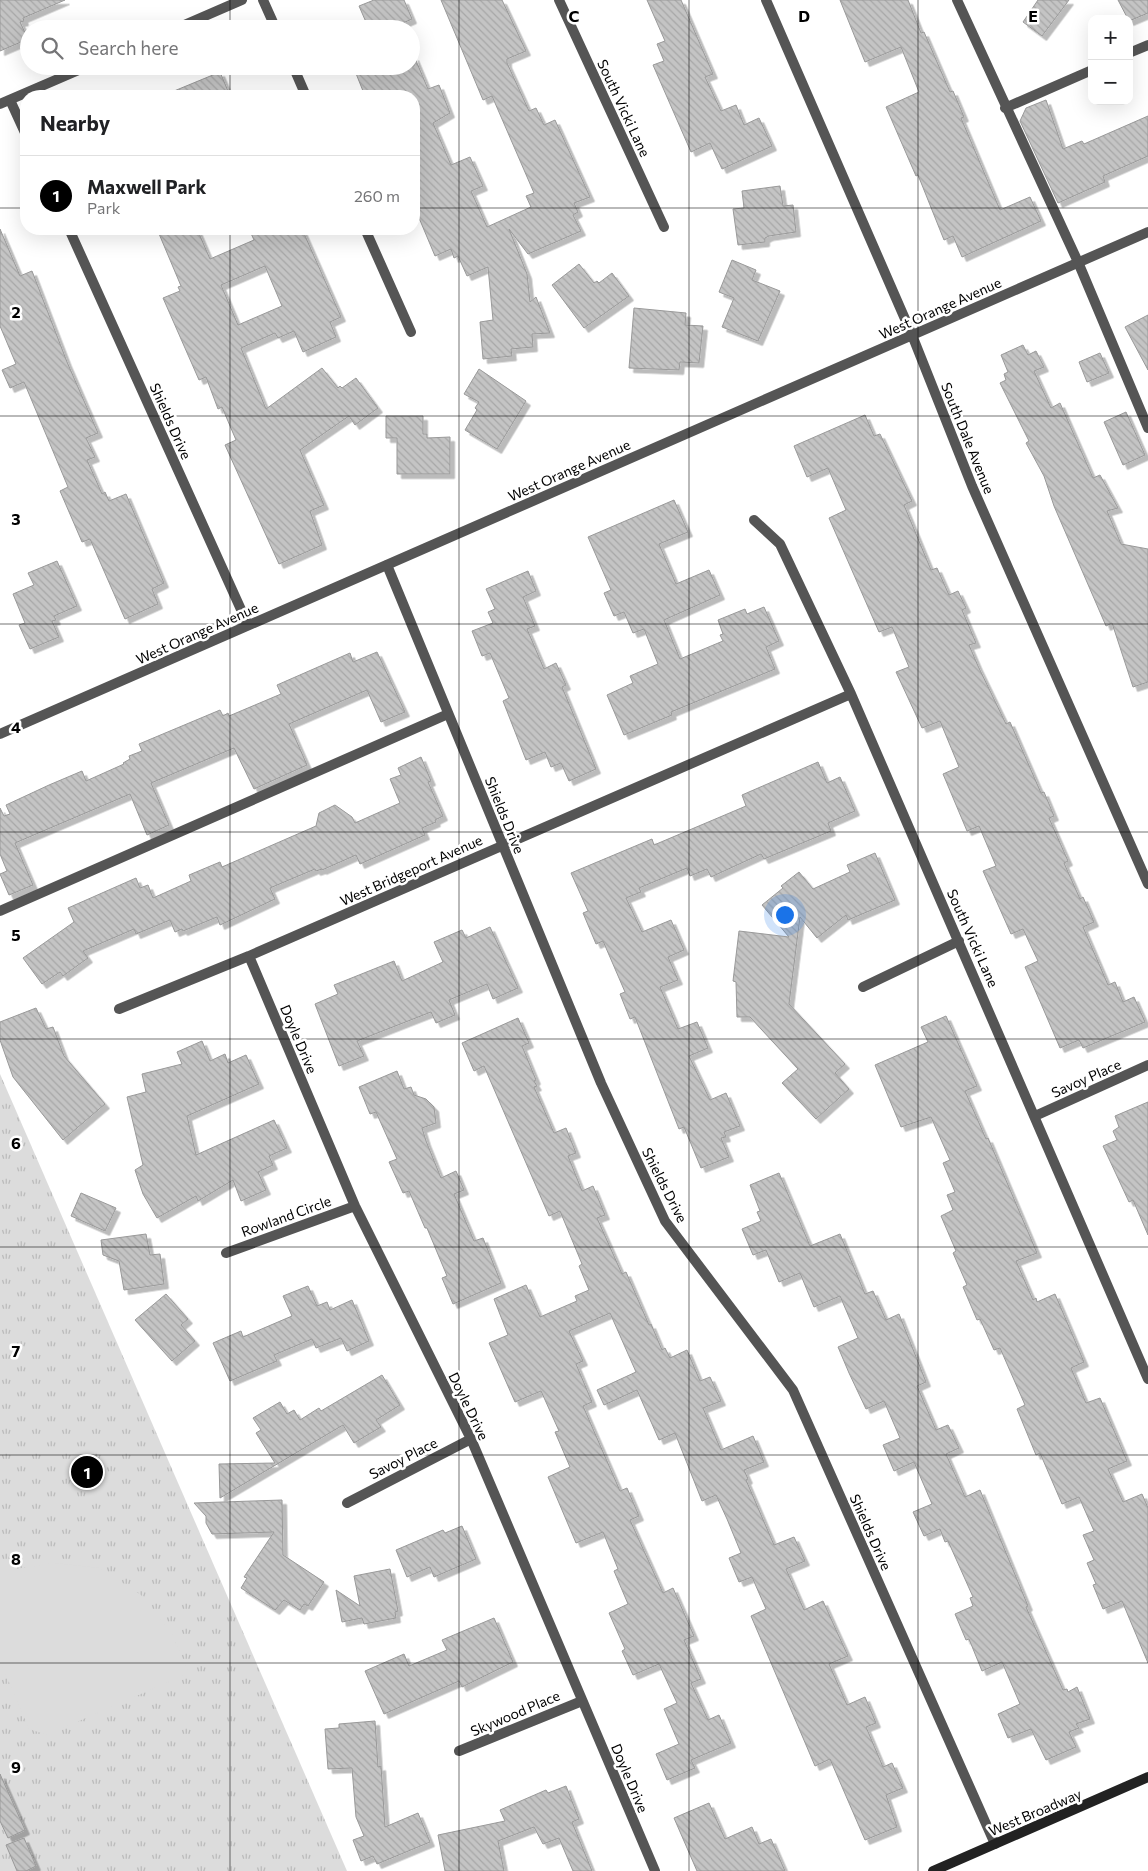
<!DOCTYPE html>
<html lang="en">
<head>
<meta charset="utf-8">
<style>
  body { margin:0; font-family:Commissioner,sans-serif; background:#f6f6f6; color:#202124 }
  .controls { position:absolute; right:15px; top:15px; display:grid; overflow:hidden; border-radius:10px; box-shadow:0 5px 20px #0002 }
  .controls button { width:45px; height:45px; display:grid; place-items:center; padding:0; border:0; border-bottom:1px solid #e0e0e0; background:#fff; color:#202124; font:25px sans-serif }
  .you { position:absolute; left:784px; top:914px; width:18px; height:18px; margin:-12px; border:4px solid #fff; border-radius:50%; background:#1a73e8; box-shadow:0 0 0 8px #1a73e833 }
  .badge { display:grid; place-items:center; width:32px; height:32px; border-radius:50%; background:#000; color:#fff; font-size:16px; font-weight:700 }
  .pin { position:absolute; translate:-50% -50%; border:2px solid #fff; box-shadow:0 1px 5px #0006 }
  .list { margin:0; padding:0; list-style:none }
  h2 { display:flex; justify-content:space-between; align-items:center; height:65px; margin:0; padding:0 20px; font-size:21px }
  h2 small { font-size:16px; font-weight:400; color:#757577 }
  .list li { display:grid; grid-template-columns:32px 1fr auto; gap:15px; align-items:center; box-sizing:border-box; height:80px; padding:0 20px; border-top:1px solid #e0e0e0 }
  .list b { display:block; font-size:19px; white-space:nowrap }
  .list p { margin:0; font-size:16px; white-space:nowrap; color:#757577 }
  .list em { font-size:16px; font-style:normal; color:#757577 }
  .icon { flex:none; width:28px; height:28px; fill:none; stroke:currentColor; stroke-width:2; stroke-linecap:round; stroke-linejoin:round }
  .map { position:relative; flex:none; width:1148px; height:1871px; overflow:hidden }
  .search { position:absolute; background:#fff; box-shadow:0 5px 20px #0002; left:20px; top:20px; width:400px; height:55px; display:flex; align-items:center; gap:12px; box-sizing:border-box; padding:0 18px; border-radius:28px; color:#757577; font-size:19px }
  .panel { position:absolute; background:#fff; box-shadow:0 5px 20px #0002; left:20px; top:90px; width:400px; height:145px; border-radius:20px }
  .map>svg:first-child { display:block }
  .park { fill:url(#park-tufts) }
  .pitch { fill:#dcdcdc }
  .building { fill:url(#building-back-hatch); stroke:#999; fill-rule:evenodd; filter:url(#shadow) }
  .lines { fill:none; stroke-linecap:round; stroke-linejoin:round }
  .service { stroke:#555; stroke-width:10 }
  .minor { stroke:#555; stroke-width:10 }
  .tertiary { stroke:#555; stroke-width:10 }
  .secondary { stroke:#222; stroke-width:10 }
  .grid { fill:none; stroke:#000; stroke-width:1; stroke-opacity:0.55 }
  .labels { text-anchor:middle; dominant-baseline:central; stroke-width:5; stroke-linejoin:round; paint-order:stroke }
  .street-label { font-size:14px; fill:#000; stroke:#fff }
  .grid-label { font-size:16px; text-anchor:middle; font-weight:bold; fill:#000; stroke:#fff; stroke-width:5; stroke-linejoin:round; paint-order:stroke }
</style>
</head>
<body>
<div class="map">
<svg width="1148" height="1871" viewBox="0 0 1148 1871">
  <defs>
    <pattern id="park-tufts" width="24" height="20" patternUnits="userSpaceOnUse" patternTransform="scale(1.25)"><rect width="24" height="20" fill="#dcdcdc"/><path d="M3 7l-1-3M5 7V3M7 7l1-3M15 17l-1-3M17 17v-4M19 17l1-3" fill="none" stroke="#bbb"/></pattern>
    <pattern id="building-back-hatch" width="6" height="6" patternUnits="userSpaceOnUse" patternTransform="scale(1.25)"><rect width="6" height="6" fill="#c4c4c4"/><path d="M-1 5l2 2M0 0l6 6M5-1l2 2" fill="none" stroke="#a7a7a7"/></pattern>
    <filter id="shadow"><feDropShadow dx="4.5" dy="4.5" stdDeviation="0" flood-color="#0004"/></filter>
  </defs>
  <rect width="100%" height="100%" fill="#fff"/>
  <!-- park -->
  <path class="park" d="M0,1074L347,1871H0Z"/>
  <!-- pitch -->
  <path class="pitch" d="M55,1563L100,1568L141,1595L172,1634L189,1673L47,1735L29,1729L0,1661V1574L8,1570Z"/>
  <!-- building -->
  <path class="building" d="M0,0H65L23,18L24,21L20,22L28,39L0,51Z
    M374,0H404L412,19L389,29H369L359,6Z
    M441,0H502L526,51L507,59V63L529,111L536,108L544,125L555,120L590,197L574,203L578,212L573,215L581,231L528,254L509,229L527,274L530,302L536,297L550,333L532,334L533,347L511,349L512,356L483,359L480,322L493,320L488,267L467,276L458,256L454,258L451,249L435,256L414,206V96H365L353,66H414V56L428,89L439,85L450,113L433,123L451,165L470,157L483,186L471,191L487,227L531,207L526,196L534,193L492,96L483,100Z
    M647,0H681L713,74L705,77L721,111L736,105L744,125L759,118L772,146L722,169L710,143L691,152L653,65L664,61L657,44L665,41Z
    M840,0H908L921,33L924,32L950,92L953,91L964,117L961,118L1000,210L1030,197L1041,221L962,257L953,236L944,240L918,175L916,176L886,107L919,92L901,47L865,62Z
    M1038,0H1069L1042,36L1023,22Z
    M1118,0H1148V13L1129,21Z
    M220,72L230,96H162Z
    M1046,100L1063,149L1082,141L1084,144L1148,116V156L1103,176L1105,182L1058,203L1020,121L1026,108Z
    M780,186L783,206L793,205L796,232L769,236L765,238V242L738,245L733,209L744,208L742,191Z
    M0,229L20,276L32,271L67,362L98,433L86,438L95,457L87,460L102,494L105,492L109,501L126,494L164,583L152,589L158,604L125,619L90,539L82,542L60,491L68,487L24,382L10,388L2,370L16,364L0,326Z
    M157,229H197L210,259L254,240L249,229H302L341,317L330,322L336,337L303,352L294,331L278,338L275,333L241,348L266,409L322,368L338,388L340,386L342,388L356,378L378,408L355,425L349,416L300,450L324,505L310,511L322,545L279,564L225,445L236,440L222,407L218,409L206,377L199,380L163,298L180,291L178,287L181,286ZM265,266L282,306L238,325L221,285Z
    M732,260L756,270L752,280L780,291L758,341L722,327L734,298L719,292Z
    M579,264L594,283L597,281L599,283L612,273L629,296L584,328L552,285Z
    M634,308L686,313L685,325L703,326L699,363L680,362L679,370L629,368Z
    M1148,315V370L1125,327Z
    M1023,345L1028,355L1036,351L1044,367L1034,371L1051,408L1060,403L1093,478L1100,475L1118,508L1107,511L1121,544L1148,549V682L1133,687L1112,623L1106,626L1054,506L1044,476L1026,443L1029,441L1000,383L1006,380L1004,374L1008,372L1001,355Z
    M1100,353L1109,373L1087,382L1079,362Z
    M479,369L526,401L497,449L465,430L477,410L475,408L479,402L464,394Z
    M1126,412L1145,455L1123,465L1104,422Z
    M865,415L874,436L880,434L912,501L904,505L931,570L937,568L949,595L958,591L966,608L962,610L976,643L969,645L978,666L1006,724L1010,722L1041,793L1044,792L1054,816L1049,818L1068,861L1064,863L1080,899L1083,897L1094,922L1083,927L1108,985L1115,982L1123,1002L1134,997L1145,1022L1083,1048L1079,1040L1060,1048L1042,1006L1025,967L1038,961L1023,929L1011,934L983,871L996,866L979,826L967,831L943,774L959,767L940,721L922,728L896,672L909,667L892,627L879,632L829,518L846,510L828,468L807,477L794,446Z
    M386,416H423V434H427V438L450,437V474H397V438H386Z
    M674,500L688,532L659,544L676,584L709,570L720,595L664,620L680,659L723,641L720,635L723,634L718,620L745,609L747,614L764,607L779,641L766,647L775,669L671,712L672,715L624,735L607,695L633,683L630,676L658,664L644,629L633,633L624,612L614,616L604,593L611,590L588,537Z
    M57,561L77,606L54,616L56,620L52,621L59,637L30,649L19,625L25,623L13,594L34,585L28,573Z
    M528,571L536,591L523,597L535,626L527,629L544,669L556,663L566,685L562,687L596,769L569,781L561,763L551,767L545,752L526,760L503,701L509,698L490,653L482,656L472,631L493,623L488,612L495,609L486,589Z
    M377,652L405,712L381,722L367,690L289,724L307,765L254,789L234,748L151,783L169,825L147,835L130,794L15,843L33,885L9,895L0,874L7,871L0,854V808L4,816L10,814L6,805L49,785L82,771L86,781L124,764L123,763L130,759L129,756L142,751L139,744L220,710L223,716L228,713L229,716L281,694L277,685L350,653L353,662Z
    M421,757L431,781L428,782L443,816L435,820L436,822L422,828L425,835L360,864L356,855L322,870V869L316,871L315,869L270,888L275,899L220,925L217,917L183,931L182,929L175,932L170,920L136,934L134,929L83,951L88,958L63,976L60,972L42,984L23,958L74,922L68,908L136,878L140,888L148,885L153,898L191,881L189,875L220,862L222,867L316,826L319,813L335,805L352,817L355,823L400,803L390,779L401,775L398,768Z
    M818,762L827,783L840,777L855,811L828,823L831,831L764,859L761,854L711,877L707,869L690,876L687,868L639,888L641,892L626,898L642,932L671,920L684,950L668,957L678,980L660,987L678,1029L697,1022L708,1048L689,1056L710,1100L726,1093L740,1126L724,1132L726,1137L721,1138L729,1157L701,1168L684,1127L679,1129L635,1017L630,1019L620,994L625,992L603,941L596,944L583,913L588,911L571,873L652,839L654,845L746,806L742,795Z
    M875,853L895,900L848,920L846,915L817,938L800,917L789,1004L845,1064L835,1073L849,1089L816,1119L782,1083L798,1069L750,1017H737L736,982L733,981L739,931L789,937L762,905L783,888L781,886L799,872L813,889L850,872L847,865Z
    M490,927L518,988L493,999L487,984L449,1000L455,1015L436,1023L431,1012L357,1041L364,1056L339,1066L315,1004L338,994L334,985L394,961L402,981L443,962L434,942L462,930L466,938Z
    M36,1008L46,1029L53,1027L64,1056L105,1104L63,1140L13,1077L0,1040V1022Z
    M946,1016L977,1086L965,1091L986,1139L988,1138L1037,1253L1016,1261L1033,1300L1036,1298L1037,1302L1055,1294L1084,1362L1071,1368L1086,1403L1100,1398L1127,1461L1108,1469L1123,1502L1142,1494L1148,1508V1663L1122,1601L1103,1609L1093,1585L1096,1584L1087,1563L1094,1560L1083,1535L1094,1531L1079,1497L1062,1504L1040,1453L1036,1455L1017,1409L1025,1405L1000,1348L994,1350L980,1319L977,1320L963,1287L967,1285L953,1253L956,1251L941,1216L953,1210L947,1195L955,1192L943,1163L950,1160L931,1117L901,1127L875,1065L928,1042L921,1027Z
    M518,1018L529,1043L522,1046L536,1080L534,1081L537,1086L534,1087L554,1133L566,1128L576,1153L568,1156L582,1191L593,1186L605,1215L597,1218L622,1274L626,1272L649,1325L651,1324L662,1350L665,1348L670,1358L687,1350L700,1381L710,1377L721,1401L703,1408L721,1450L753,1436L764,1462L744,1470L748,1479L746,1480L774,1545L794,1537L805,1561L786,1569L804,1610L823,1601L837,1632L848,1656L829,1664L847,1705L865,1697L876,1723L866,1727L883,1767L892,1763L903,1788L886,1795L897,1827L865,1840L830,1759L815,1766L751,1616L766,1609L752,1577L739,1582L729,1558L741,1553L727,1519L716,1495L702,1501L675,1433L659,1440L637,1390L604,1405L597,1390L636,1372L610,1313L569,1331L583,1361L576,1364L592,1402L583,1406L620,1491L627,1488L639,1516L630,1520L663,1593L673,1588L694,1636L684,1640L701,1679L691,1683L708,1720L719,1715L731,1743L691,1760L695,1768L667,1780L656,1754L679,1744L664,1709L677,1703L659,1664L633,1675L622,1651L625,1649L609,1613L628,1604L614,1571L618,1569L603,1532L576,1543L548,1477L570,1467L555,1432L559,1431L541,1391L515,1402L489,1343L508,1335L494,1299L526,1285L540,1317L577,1301L575,1296L589,1290L579,1266L582,1264L560,1211L549,1216L484,1066L474,1071L462,1043Z
    M202,1041L210,1061L225,1054L228,1063L246,1055L259,1084L187,1116L196,1155L274,1120L287,1148L269,1156L273,1165L258,1172L266,1190L241,1201L233,1180L198,1201L196,1196L157,1218L143,1194L135,1170L143,1165L127,1097L146,1092L142,1074L182,1064L177,1052Z
    M397,1071L404,1089L411,1087L414,1095L426,1099L434,1107L436,1123L422,1128L426,1141L441,1178L456,1171L464,1190L454,1194L474,1241L483,1238L501,1283L453,1304L442,1278L447,1276L427,1228H425L409,1191L403,1193L389,1162L397,1159L376,1112L370,1114L359,1087Z
    M1148,1102V1235L1133,1200L1129,1202L1103,1146L1117,1140L1113,1131L1119,1127L1115,1116Z
    M779,1173L810,1246L840,1234L865,1294L873,1291L886,1320L899,1314L926,1382L917,1386L936,1430L948,1425L959,1448L946,1454L965,1497L980,1490L1028,1606L1026,1607L1063,1690L1067,1689L1068,1692L1077,1687L1090,1719L1076,1724L1079,1728L1069,1732L1076,1747L1046,1760L1031,1729L1008,1738L998,1714L1020,1704L1002,1662L982,1671L969,1639L966,1640L955,1614L973,1606L970,1598L973,1597L948,1541L945,1542L940,1529L924,1536L913,1512L932,1504L914,1462L894,1471L883,1445L900,1438L884,1401L866,1409L849,1373L838,1347L858,1338L840,1296L814,1307L800,1273L779,1282L766,1250L753,1255L742,1229L761,1221L757,1212L760,1211L750,1185Z
    M81,1193L116,1208L105,1231L71,1216Z
    M146,1234L150,1255L160,1254L164,1284L124,1290L119,1261L103,1255L101,1240Z
    M308,1286L317,1306L327,1302L330,1310L352,1300L369,1341L347,1351L341,1338L316,1348L312,1339L274,1355L277,1361L230,1381L213,1343L241,1331L243,1337L292,1316L283,1296Z
    M166,1294L188,1319L181,1325L195,1341L172,1361L135,1320Z
    M382,1375L400,1405L376,1420L381,1427L354,1443L343,1425L220,1498L219,1464L275,1463L256,1433L261,1430L253,1418L280,1402L287,1414L294,1410L300,1420L319,1408L321,1411Z
    M282,1500L283,1555L324,1582L308,1606L304,1604L300,1610L284,1600L275,1610L241,1588L247,1578L244,1577L274,1532L212,1534L206,1523V1516L194,1503Z
    M462,1526L476,1559L434,1577L430,1567L407,1577L396,1550L443,1530L445,1533Z
    M390,1569L398,1611L395,1612L396,1618L364,1624L362,1618L342,1622L336,1590L360,1606L354,1576Z
    M494,1618L513,1662L462,1687L459,1681L384,1714L365,1671L404,1654L409,1666L447,1650L442,1640Z
    M375,1721L378,1767L381,1766L385,1827L418,1813L430,1842L377,1864L373,1856L361,1861L353,1840L364,1836L356,1817L352,1768L328,1769L325,1729L339,1728V1724Z
    M0,1774L25,1830L8,1838L0,1821Z
    M566,1786L579,1819L572,1822L592,1871H573L559,1838L543,1844L534,1827L498,1841L504,1871H445L438,1835L505,1821L500,1810L546,1790L548,1793Z
    M709,1803L725,1839L752,1827L759,1844L771,1839L785,1871H697L674,1818Z
    M24,1838L36,1866L26,1871H17L6,1845Z"/>
  <g class="lines">
    <!-- service -->
    <path class="service" d="M957,0L1078,262L1148,428
      M1129,53L1148,45
      M1005,108L1092,70
      M0,911L448,714"/>
    <!-- minor -->
    <path class="minor" d="M263,0L276,29
      M559,0L664,227
      M175,29L242,0
      M293,66L306,96
      M10,100L26,135
      M0,104L88,66
      M69,229L248,625
      M365,229L411,332
      M754,520L780,544L851,694L1148,1379
      M387,565L601,1083L665,1221L793,1390L995,1844
      M249,956L355,1206L471,1439L655,1871
      M863,987L959,941
      M119,1009L249,956L851,694
      M1035,1116L1148,1065
      M226,1253L355,1206
      M347,1503L471,1439
      M459,1751L582,1701"/>
    <!-- tertiary -->
    <path class="tertiary" d="M766,0L912,335L972,486L1148,884
      M0,734L1148,232"/>
    <!-- secondary -->
    <path class="secondary" d="M933,1871L1148,1777"/>
  </g>
  <!-- grid -->
  <path class="grid" d="M230,0V29M459,0V1871M689,0V1871M918,0V1871M230,66V96M0,208H26M414,208H1148M230,229V1871M0,416H1148M0,624H1148M0,832H1148M0,1039H1148M0,1247H1148M0,1455H1148M0,1663H1148"/>
  <g class="labels">
    <!-- street labels -->
    <g class="street-label">
      <text transform="translate(624 108) rotate(65)">South Vicki Lane</text>
      <text transform="translate(940 308) rotate(-24)">West Orange Avenue</text>
      <text transform="translate(171 421) rotate(66)">Shields Drive</text>
      <text transform="translate(968 438) rotate(68)">South Dale Avenue</text>
      <text transform="translate(569 470) rotate(-24)">West Orange Avenue</text>
      <text transform="translate(197 633) rotate(-24)">West Orange Avenue</text>
      <text transform="translate(505 815) rotate(68)">Shields Drive</text>
      <text transform="translate(411 870) rotate(-24)">West Bridgeport Avenue</text>
      <text transform="translate(973 938) rotate(66)">South Vicki Lane</text>
      <text transform="translate(299 1039) rotate(67)">Doyle Drive</text>
      <text transform="translate(1086 1078) rotate(-24)">Savoy Place</text>
      <text transform="translate(665 1185) rotate(63)">Shields Drive</text>
      <text transform="translate(286 1216) rotate(-20)">Rowland Circle</text>
      <text transform="translate(469 1406) rotate(64)">Doyle Drive</text>
      <text transform="translate(403 1458) rotate(-27)">Savoy Place</text>
      <text transform="translate(871 1532) rotate(66)">Shields Drive</text>
      <text transform="translate(515 1713) rotate(-23)">Skywood Place</text>
      <text transform="translate(630 1778) rotate(67)">Doyle Drive</text>
      <text transform="translate(1035 1812) rotate(-23)">West Broadway</text>
    </g>
  </g>
  <g class="grid-label">
    <text x="574" y="22">C</text>
    <text x="804" y="22">D</text>
    <text x="1033" y="22">E</text>
    <text x="16" y="318">2</text>
    <text x="16" y="525">3</text>
    <text x="16" y="733">4</text>
    <text x="16" y="941">5</text>
    <text x="16" y="1149">6</text>
    <text x="16" y="1357">7</text>
    <text x="16" y="1565">8</text>
    <text x="16" y="1773">9</text>
  </g>
</svg>
<div class="controls">
<button>+</button>
<button>−</button>
</div>
<div class="you"></div>
<div class="pin badge" style="left:87px;top:1472px">1</div>
<div class="search"><svg class="icon" aria-label="search" viewBox="0 0 24 24"><circle cx="10" cy="10" r="6"/><path d="M15 15l6 6"/></svg>Search here</div>
<section class="panel">
<h2>Nearby<small></small></h2>
<ul class="list">
<li><span class="badge">1</span><div><b>Maxwell Park</b><p>Park</p></div><em>260 m</em></li>
</ul>
</section>
</div>
</body>
</html>
